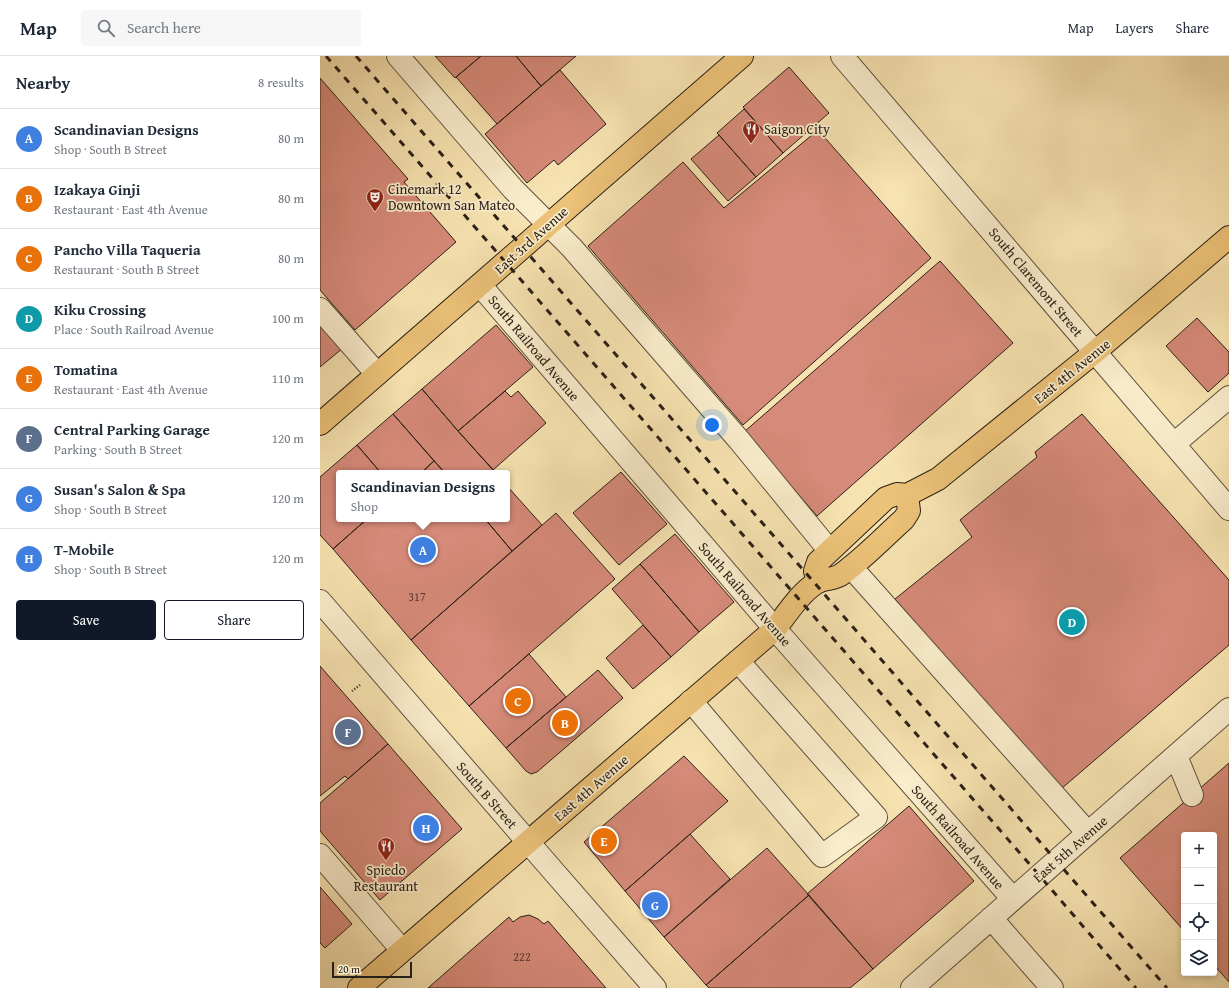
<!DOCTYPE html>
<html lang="en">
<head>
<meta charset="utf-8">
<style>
  body { margin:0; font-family:"Gentium Book Plus",serif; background:#f6f6f7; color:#1f2937 }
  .controls { position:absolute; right:12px; bottom:12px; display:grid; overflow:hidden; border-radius:4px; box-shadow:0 2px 6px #0003 }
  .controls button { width:36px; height:36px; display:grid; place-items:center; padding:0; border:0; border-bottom:1px solid #e0e1e3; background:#fff; color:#1f2937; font:20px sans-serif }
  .scale { position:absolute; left:12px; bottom:10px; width:80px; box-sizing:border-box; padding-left:4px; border:2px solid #292017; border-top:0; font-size:11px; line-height:14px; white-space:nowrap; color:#292017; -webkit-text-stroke:3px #faedcc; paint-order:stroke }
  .you { position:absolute; left:392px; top:369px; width:14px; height:14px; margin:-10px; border:3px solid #fff; border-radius:50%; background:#1a73e8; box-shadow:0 0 0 6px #1a73e833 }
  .badge { display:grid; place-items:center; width:26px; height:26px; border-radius:50%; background:#111827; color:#fff; font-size:13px; font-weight:700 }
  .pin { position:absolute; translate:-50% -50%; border:2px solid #fff; box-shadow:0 1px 4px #0006 }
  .popup { position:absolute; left:16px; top:414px; width:174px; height:52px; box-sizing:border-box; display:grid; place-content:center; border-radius:4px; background:#fff; filter:drop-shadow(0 1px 3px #0005); font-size:13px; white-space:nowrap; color:#747a83 }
  .popup b { font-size:15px; color:#1f2937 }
  .popup::after { content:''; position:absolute; left:50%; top:100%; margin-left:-8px; border:8px solid transparent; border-top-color:#fff }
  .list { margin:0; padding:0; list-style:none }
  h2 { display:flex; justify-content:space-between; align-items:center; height:52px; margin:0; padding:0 16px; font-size:17px }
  h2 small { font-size:13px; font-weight:400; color:#747a83 }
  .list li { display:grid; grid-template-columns:26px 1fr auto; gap:12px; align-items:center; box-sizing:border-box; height:60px; padding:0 16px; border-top:1px solid #e0e1e3 }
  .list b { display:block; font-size:15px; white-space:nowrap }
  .list p { margin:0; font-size:13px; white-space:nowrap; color:#747a83 }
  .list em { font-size:13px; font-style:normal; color:#747a83 }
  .actions { display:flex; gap:8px; padding:12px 16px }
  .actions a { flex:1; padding:9px 0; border:1px solid #111827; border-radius:4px; text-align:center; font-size:14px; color:#111827 }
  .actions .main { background:#111827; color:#fff }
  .icon { flex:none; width:22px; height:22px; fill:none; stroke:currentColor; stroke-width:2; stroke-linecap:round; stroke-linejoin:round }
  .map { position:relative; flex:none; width:909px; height:932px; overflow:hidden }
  header { display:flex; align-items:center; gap:24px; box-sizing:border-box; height:56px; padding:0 20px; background:#fff; border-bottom:1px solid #e0e1e3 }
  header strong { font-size:19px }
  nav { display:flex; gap:22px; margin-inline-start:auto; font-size:14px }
  .search { width:280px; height:36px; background:#f6f6f7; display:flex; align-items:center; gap:10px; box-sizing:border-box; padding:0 14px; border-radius:4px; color:#747a83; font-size:15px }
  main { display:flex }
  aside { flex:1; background:#fff }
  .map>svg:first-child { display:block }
  .building { fill:#d68a79; stroke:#292017 }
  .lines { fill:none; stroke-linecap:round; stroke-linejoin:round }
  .minor-casing { stroke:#5c513e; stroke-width:24 }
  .major-casing { stroke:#292017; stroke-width:24 }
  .path { stroke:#292017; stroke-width:2.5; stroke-dasharray:1 2; stroke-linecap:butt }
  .minor { stroke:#faedcc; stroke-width:22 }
  .major { stroke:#ecc278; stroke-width:22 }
  .rail { stroke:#292017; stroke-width:3; stroke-dasharray:7 7; stroke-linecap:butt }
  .labels { text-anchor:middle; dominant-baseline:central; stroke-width:3.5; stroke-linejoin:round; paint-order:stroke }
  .number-label { font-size:12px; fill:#543a30 }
  .poi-label { font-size:14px; fill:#292017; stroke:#faedcc; text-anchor:start }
  .street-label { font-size:14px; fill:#292017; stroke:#faedcc }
</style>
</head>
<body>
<header>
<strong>Map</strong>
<div class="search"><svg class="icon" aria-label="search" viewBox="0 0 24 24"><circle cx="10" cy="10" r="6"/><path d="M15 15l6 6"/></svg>Search here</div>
<nav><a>Map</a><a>Layers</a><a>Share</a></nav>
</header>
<main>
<aside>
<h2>Nearby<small>8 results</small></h2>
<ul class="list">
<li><span class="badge" style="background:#3f7fe0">A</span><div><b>Scandinavian Designs</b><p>Shop · South B Street</p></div><em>80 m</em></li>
<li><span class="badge" style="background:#e8710a">B</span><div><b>Izakaya Ginji</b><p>Restaurant · East 4th Avenue</p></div><em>80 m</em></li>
<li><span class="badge" style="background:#e8710a">C</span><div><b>Pancho Villa Taqueria</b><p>Restaurant · South B Street</p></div><em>80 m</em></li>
<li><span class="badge" style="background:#0f9aa8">D</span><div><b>Kiku Crossing</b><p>Place · South Railroad Avenue</p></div><em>100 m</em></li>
<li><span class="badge" style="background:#e8710a">E</span><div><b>Tomatina</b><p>Restaurant · East 4th Avenue</p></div><em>110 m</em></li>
<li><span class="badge" style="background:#5c6f8a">F</span><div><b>Central Parking Garage</b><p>Parking · South B Street</p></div><em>120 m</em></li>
<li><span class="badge" style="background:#3f7fe0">G</span><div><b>Susan's Salon &amp; Spa</b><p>Shop · South B Street</p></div><em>120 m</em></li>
<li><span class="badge" style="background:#3f7fe0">H</span><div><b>T-Mobile</b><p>Shop · South B Street</p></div><em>120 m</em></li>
</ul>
<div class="actions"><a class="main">Save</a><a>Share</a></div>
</aside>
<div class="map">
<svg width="909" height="932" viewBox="0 0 909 932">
  <rect width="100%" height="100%" fill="#f7e3b1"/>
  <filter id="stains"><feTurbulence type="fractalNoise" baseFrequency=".005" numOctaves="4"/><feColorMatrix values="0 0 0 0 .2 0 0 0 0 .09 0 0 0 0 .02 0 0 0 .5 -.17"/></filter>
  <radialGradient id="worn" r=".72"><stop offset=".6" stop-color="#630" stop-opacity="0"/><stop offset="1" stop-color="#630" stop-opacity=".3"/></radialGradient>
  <!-- building -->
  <path class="building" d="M115,0H161L135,22Z
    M161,0H196L221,30L177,68L136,21Z
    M196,0H256L221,30Z
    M469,11L509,57L463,97L423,51Z
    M240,14L286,68L238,109L234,104L207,127L165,78Z
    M0,22L88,123L84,126L136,186L35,274L0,234Z
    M424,53L463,97L436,121L397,77Z
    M498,74L611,202L423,369L268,190L363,106L404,152Z
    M399,79L436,121L408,145L371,103Z
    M620,205L693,287L497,460L424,376Z
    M877,262L909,296V317L888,336L846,290Z
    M0,266L23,292L0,311Z
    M176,269L213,311L138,375L102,333Z
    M102,333L138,375L176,417H125L73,358Z
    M185,335L191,341L198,335L226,367L173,414L138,375Z
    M73,358L114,405L101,417H61L37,389Z
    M762,358L909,524V589L741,733L575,543L652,481L640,464L717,401L715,396Z
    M37,389L61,417H19V463H47L13,493L0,479V421Z
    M114,405L125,417H101Z
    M301,416L347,468L299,509L253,457Z
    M187,430L222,469L192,495L165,463H187Z
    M236,457L295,523L149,650L91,584Z
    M47,463H165L192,495L91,584L13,493Z
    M355,478L414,546L379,576L320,508Z
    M320,508L379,576L351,601L292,533Z
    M323,569L351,601L313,633L286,602Z
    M209,598L246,641L186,692L149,650Z
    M0,610L68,688L28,723L25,720L0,740Z
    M278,614L303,642L217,716L211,718L206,715L186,692Z
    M68,688L142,773L60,844L0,775V747Z
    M364,700L408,745L305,835L264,786Z
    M909,707V926L894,909V779H864V875L800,802Z
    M589,750L654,825L553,913L487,838Z
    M370,778L410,823L344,881L305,835Z
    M447,792L489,839L386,929L344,881Z
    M0,831L32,868L5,892L0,887Z
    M489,839L553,913L530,932H389L386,929Z
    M209,859L218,863L224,868L228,865L286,932H108L189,861L193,866L200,861Z"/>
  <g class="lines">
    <!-- minor casing -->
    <g class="minor-casing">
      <path id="minor" d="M78,0L193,133L252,192L419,384L509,494
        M522,0L909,453
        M160,229L455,573L693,843
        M0,253L57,318
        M854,388L909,341
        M531,511L768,777
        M0,545L208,786L335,932
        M371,645L502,800L556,761L418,605
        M856,700L872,739
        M0,799L82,894
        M671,862L732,932
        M592,932L909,653"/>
    </g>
    <!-- major casing -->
    <g class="major-casing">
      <path id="major" d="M0,368L422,0
        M498,526L495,515L498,506L566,442L577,438L587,439L618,423L775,296L909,181
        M39,932L455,573C467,558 479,538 496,527C504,522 514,524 522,518C544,502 564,481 584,463L589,455L587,439"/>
    </g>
    <!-- path -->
    <path class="path" d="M32,635L40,629"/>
    <!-- minor -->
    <use href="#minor" class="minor"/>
    <!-- major -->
    <use href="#major" class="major"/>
    <!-- rail -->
    <path class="rail" d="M6,0L719,819L816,932
      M36,0L847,932"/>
  </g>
  <!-- icons -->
  <defs>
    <g id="restaurant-pin" transform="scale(0.9)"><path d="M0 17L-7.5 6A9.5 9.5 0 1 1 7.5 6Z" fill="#8f2418" stroke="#faedcc"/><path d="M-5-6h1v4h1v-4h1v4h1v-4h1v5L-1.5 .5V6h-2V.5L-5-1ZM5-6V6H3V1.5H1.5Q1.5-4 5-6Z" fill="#fff"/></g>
    <g id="theatre-pin" transform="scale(0.9)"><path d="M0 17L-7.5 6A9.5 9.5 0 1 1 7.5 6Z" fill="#8f2418" stroke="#faedcc"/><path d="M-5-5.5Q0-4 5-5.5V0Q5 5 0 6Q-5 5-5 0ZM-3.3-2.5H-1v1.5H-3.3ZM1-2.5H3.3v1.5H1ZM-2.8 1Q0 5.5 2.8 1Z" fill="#fff"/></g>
  </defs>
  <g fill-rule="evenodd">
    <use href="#restaurant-pin" x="431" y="73"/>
    <use href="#theatre-pin" x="55" y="141"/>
    <use href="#restaurant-pin" x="66" y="790"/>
  </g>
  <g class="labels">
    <!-- number labels -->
    <g class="number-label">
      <text x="97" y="540">317</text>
      <text x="202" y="900">222</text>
    </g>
    <!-- poi labels -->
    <g class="poi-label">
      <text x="444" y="73">Saigon City</text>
      <text x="68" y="133">Cinemark 12<tspan x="68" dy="16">Downtown San Mateo</tspan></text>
      <text x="66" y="814" text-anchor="middle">Spiedo<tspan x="66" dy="16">Restaurant</tspan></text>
    </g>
    <!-- street labels -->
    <g class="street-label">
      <text transform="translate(211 184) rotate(-42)">East 3rd Avenue</text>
      <text transform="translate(716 226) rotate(50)">South Claremont Street</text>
      <text transform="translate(214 292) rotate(50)">South Railroad Avenue</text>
      <text transform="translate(752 315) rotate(-39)">East 4th Avenue</text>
      <text transform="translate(425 538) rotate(49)">South Railroad Avenue</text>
      <text transform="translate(271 732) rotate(-41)">East 4th Avenue</text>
      <text transform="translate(167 739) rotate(49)">South B Street</text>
      <text transform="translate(638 781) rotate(49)">South Railroad Avenue</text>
      <text transform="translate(750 793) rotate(-41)">East 5th Avenue</text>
    </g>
  </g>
  <rect width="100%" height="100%" filter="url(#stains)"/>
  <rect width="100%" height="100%" fill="url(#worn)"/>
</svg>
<div class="controls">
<button>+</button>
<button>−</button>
<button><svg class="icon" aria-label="locate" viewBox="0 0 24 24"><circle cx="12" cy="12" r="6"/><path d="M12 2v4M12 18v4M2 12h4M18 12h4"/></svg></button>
<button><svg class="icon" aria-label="layers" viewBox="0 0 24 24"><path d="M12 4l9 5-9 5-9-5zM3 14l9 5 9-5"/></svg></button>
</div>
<div class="scale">20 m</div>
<div class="you"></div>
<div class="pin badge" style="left:103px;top:494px;background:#3f7fe0">A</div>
<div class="popup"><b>Scandinavian Designs</b>Shop</div>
<div class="pin badge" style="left:245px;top:667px;background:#e8710a">B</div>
<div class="pin badge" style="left:198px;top:645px;background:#e8710a">C</div>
<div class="pin badge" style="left:752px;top:566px;background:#0f9aa8">D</div>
<div class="pin badge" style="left:284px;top:785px;background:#e8710a">E</div>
<div class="pin badge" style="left:28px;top:676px;background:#5c6f8a">F</div>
<div class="pin badge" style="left:335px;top:849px;background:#3f7fe0">G</div>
<div class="pin badge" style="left:106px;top:772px;background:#3f7fe0">H</div>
</div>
</main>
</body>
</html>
